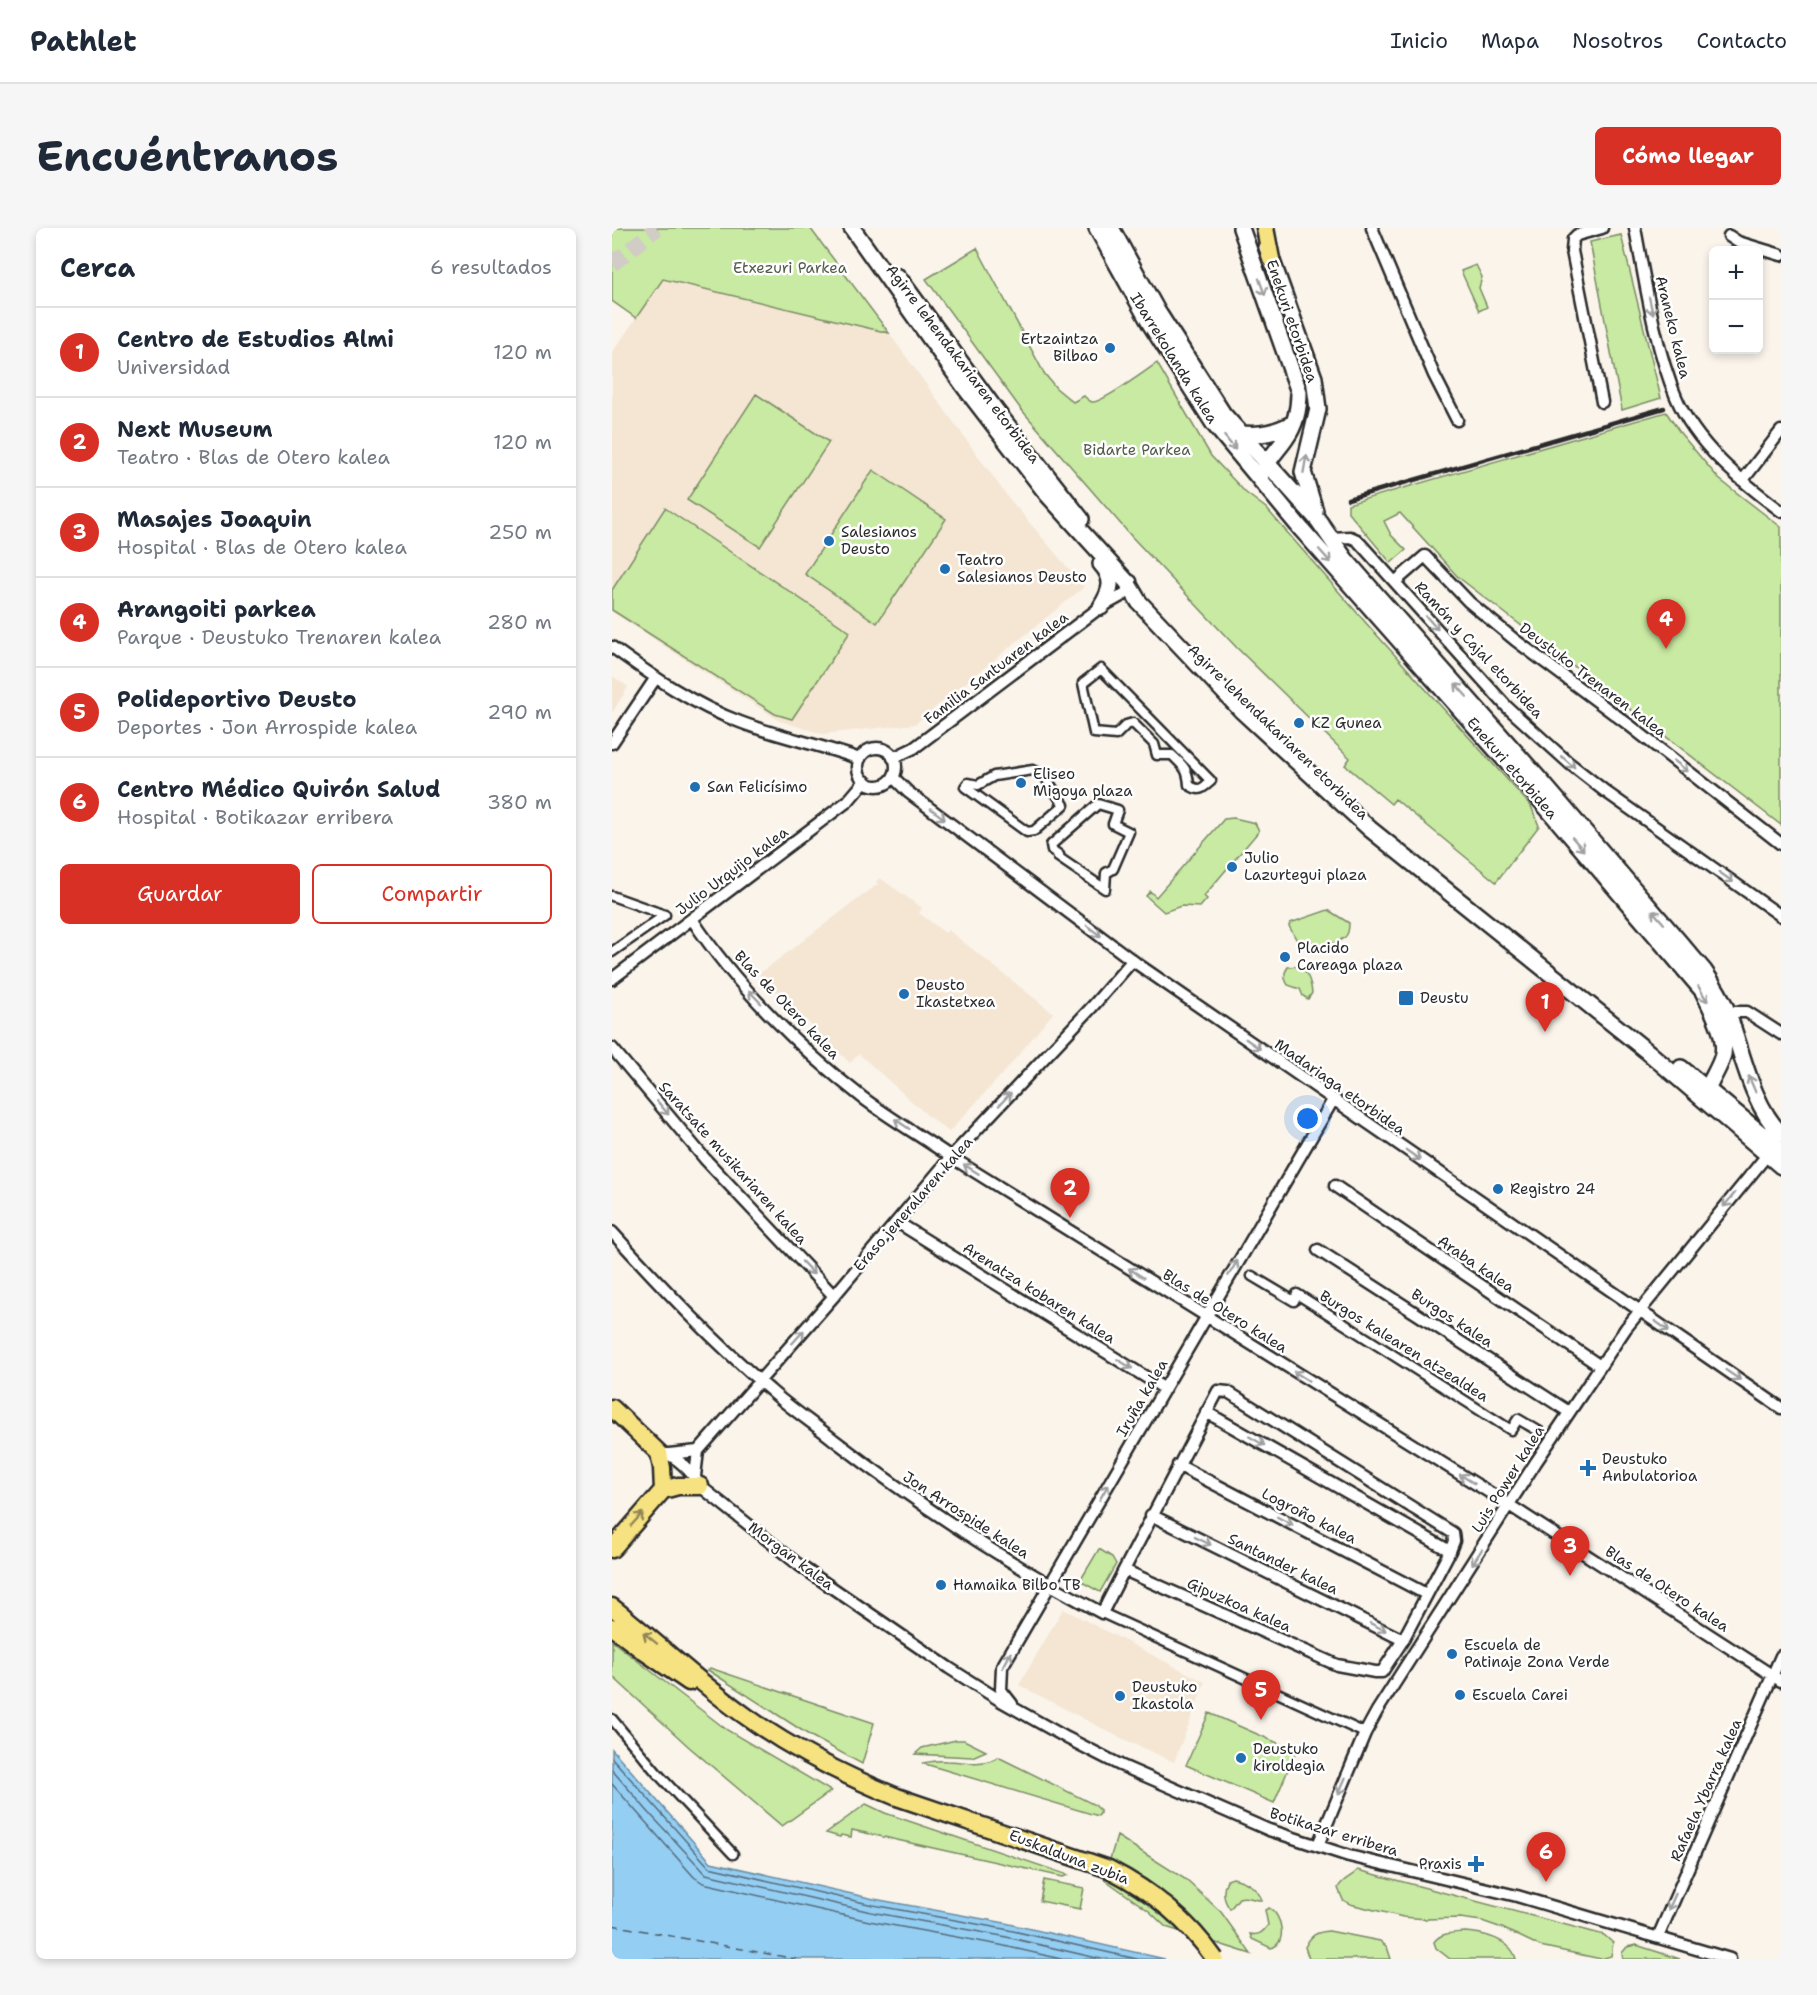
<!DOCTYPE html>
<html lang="es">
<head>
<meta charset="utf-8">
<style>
  body { margin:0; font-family:"Shantell Sans",sans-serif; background:#f6f6f7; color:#1f2937 }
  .controls { position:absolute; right:18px; top:18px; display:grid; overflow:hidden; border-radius:9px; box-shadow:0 3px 9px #0003 }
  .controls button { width:54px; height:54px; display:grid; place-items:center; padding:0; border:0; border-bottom:2px solid #e0e1e3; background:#fff; color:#1f2937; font:30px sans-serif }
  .you { position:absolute; left:696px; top:891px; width:21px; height:21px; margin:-15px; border:4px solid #fff; border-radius:50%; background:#1a73e8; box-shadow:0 0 0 9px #1a73e833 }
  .badge { display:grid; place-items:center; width:39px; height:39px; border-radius:50%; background:#d93025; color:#fff; font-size:20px; font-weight:700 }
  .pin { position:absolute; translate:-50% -50px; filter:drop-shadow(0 2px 3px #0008) }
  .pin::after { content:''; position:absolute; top:32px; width:21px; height:18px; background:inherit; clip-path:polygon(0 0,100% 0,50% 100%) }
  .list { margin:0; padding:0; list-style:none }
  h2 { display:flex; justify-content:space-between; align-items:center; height:78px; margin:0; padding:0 24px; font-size:26px }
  h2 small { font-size:20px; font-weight:400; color:#747a83 }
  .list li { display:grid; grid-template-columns:39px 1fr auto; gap:18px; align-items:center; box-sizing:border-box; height:90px; padding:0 24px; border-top:2px solid #e0e1e3 }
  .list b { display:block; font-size:22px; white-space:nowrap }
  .list p { margin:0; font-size:20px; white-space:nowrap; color:#747a83 }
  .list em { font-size:20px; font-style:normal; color:#747a83 }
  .actions { display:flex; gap:12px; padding:18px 24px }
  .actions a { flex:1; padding:14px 0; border:2px solid #d93025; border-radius:9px; text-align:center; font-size:21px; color:#d93025 }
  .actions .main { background:#d93025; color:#fff }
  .map { position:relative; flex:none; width:1169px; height:1731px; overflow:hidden; border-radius:9px }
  header { display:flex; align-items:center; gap:36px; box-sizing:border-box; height:84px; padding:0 30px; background:#fff; border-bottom:2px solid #e0e1e3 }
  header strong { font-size:28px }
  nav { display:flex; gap:33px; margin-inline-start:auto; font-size:21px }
  .intro { display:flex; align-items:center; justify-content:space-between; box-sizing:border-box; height:144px; padding:0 36px }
  h1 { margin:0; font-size:42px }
  .button { padding:15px 27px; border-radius:9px; background:#d93025; color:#fff; font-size:21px; font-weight:700 }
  main { display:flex; gap:36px; padding:0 36px }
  aside { flex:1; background:#fff; border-radius:9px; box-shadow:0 3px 9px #0003 }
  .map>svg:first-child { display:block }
  .built { fill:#f4e6d2 }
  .green { fill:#c9eaa2; stroke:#7a8a66; stroke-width:1.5 }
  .water { fill:#94cef3; stroke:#6a8da3; stroke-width:1.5 }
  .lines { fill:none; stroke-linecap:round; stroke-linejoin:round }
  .shore { stroke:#556c7b; stroke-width:1.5 }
  .ferry { stroke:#4a5c67; stroke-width:1.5; stroke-dasharray:8 6; stroke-linecap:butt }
  .primary-tunnel { stroke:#d1ccc5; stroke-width:16; stroke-dasharray:16 8; stroke-linecap:butt }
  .pedestrian-casing { stroke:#2b2b2b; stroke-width:13 }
  .minor-casing { stroke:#2b2b2b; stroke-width:15 }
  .secondary-casing { stroke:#2b2b2b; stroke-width:20 }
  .primary-casing { stroke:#2b2b2b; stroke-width:21 }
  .pedestrian { stroke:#fff; stroke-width:8 }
  .minor { stroke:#fff; stroke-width:10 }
  .secondary { stroke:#fff; stroke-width:15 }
  .primary { stroke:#f7e281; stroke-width:16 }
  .rail { stroke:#2b2b2b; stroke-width:4.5 }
  .primary-bridge-casing { stroke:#2b2b2b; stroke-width:21; stroke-linecap:butt }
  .primary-bridge { stroke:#f7e281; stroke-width:16 }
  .oneway { stroke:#a0a0a0 }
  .oneway2 { stroke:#918656 }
  .poi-dot { fill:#1f6fb2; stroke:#fff; stroke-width:2 }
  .labels { text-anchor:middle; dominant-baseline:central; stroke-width:5; stroke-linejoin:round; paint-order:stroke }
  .park-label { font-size:15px; fill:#525b49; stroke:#fff }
  .street-label { font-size:15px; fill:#2b2b2b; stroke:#fff }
  .poi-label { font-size:15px; fill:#2b2b2b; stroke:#fff; text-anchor:start }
</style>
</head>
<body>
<header>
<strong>Pathlet</strong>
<nav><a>Inicio</a><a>Mapa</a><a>Nosotros</a><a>Contacto</a></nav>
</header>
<div class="intro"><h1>Encuéntranos</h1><a class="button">Cómo llegar</a></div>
<main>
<aside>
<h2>Cerca<small>6 resultados</small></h2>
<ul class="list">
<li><span class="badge">1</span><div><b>Centro de Estudios Almi</b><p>Universidad</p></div><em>120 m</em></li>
<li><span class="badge">2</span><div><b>Next Museum</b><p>Teatro · Blas de Otero kalea</p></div><em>120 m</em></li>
<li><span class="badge">3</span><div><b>Masajes Joaquin</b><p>Hospital · Blas de Otero kalea</p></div><em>250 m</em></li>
<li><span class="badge">4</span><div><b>Arangoiti parkea</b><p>Parque · Deustuko Trenaren kalea</p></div><em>280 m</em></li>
<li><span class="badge">5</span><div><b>Polideportivo Deusto</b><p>Deportes · Jon Arrospide kalea</p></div><em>290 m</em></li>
<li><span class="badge">6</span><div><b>Centro Médico Quirón Salud</b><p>Hospital · Botikazar erribera</p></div><em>380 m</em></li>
</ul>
<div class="actions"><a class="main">Guardar</a><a>Compartir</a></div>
</aside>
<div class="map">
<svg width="1169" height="1731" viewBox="0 0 1169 1731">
  <rect width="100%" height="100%" fill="#faf4eb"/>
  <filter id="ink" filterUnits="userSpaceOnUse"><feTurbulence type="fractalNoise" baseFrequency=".0167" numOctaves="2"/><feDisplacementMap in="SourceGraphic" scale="12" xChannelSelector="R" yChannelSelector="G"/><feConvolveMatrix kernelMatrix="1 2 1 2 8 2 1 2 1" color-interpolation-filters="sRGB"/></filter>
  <g filter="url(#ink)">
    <!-- built -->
    <path class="built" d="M51,51L277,105L395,268L472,359L303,496L211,506L168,493L0,384V125Z
      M0,448L16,459L0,485Z
      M268,650L310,680L307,685L333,705L336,702L441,785L393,843L337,904L315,887L247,826L238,835L147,746L266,656L264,654Z
      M451,1381L593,1454L562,1534L505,1508L407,1457Z"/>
    <!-- green -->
    <path class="green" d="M0,0H198L277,105L51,51L24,90L0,73Z
      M1009,7L1049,170L1010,182L978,14Z
      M365,20L432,145L444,160L461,174L472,168C474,170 477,173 480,174C489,176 535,142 545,135L599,228L634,265L654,280L754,395L919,578L927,598L884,654L783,571L779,576L733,537L738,530L625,420L520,309L408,180L314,51Z
      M864,37L870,49L867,60L875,79L867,83L849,43Z
      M144,166L217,214L148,319L75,272Z
      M1054,184L1069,206L1107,251L1169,299V597L846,349L788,285L772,293L779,307L794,322L779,335L736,284V276Z
      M261,242L334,291L265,395L193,346Z
      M53,280L238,404L180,491L163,486L0,382V362Z
      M622,590L643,595L647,603L592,668L595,671L588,679L569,678L552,684L534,668L538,663L544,669L612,591Z
      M716,682L737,695C737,700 737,706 733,709C722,718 702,719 689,720L677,698L678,695Z
      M687,738C696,744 699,755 700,765L696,771L691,768L688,761L676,757C672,750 671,746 676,739Z
      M487,1321L500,1329L504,1336L488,1364L468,1353Z
      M0,1413L115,1502L219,1563L170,1598L76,1518L0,1448Z
      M98,1440L262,1495L250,1536L197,1507L96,1442Z
      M597,1485L684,1523L662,1575L574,1537Z
      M344,1512H352L374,1523L360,1529L303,1526L310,1520Z
      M386,1529L483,1577L488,1582V1586L486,1588L310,1535C318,1534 326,1532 334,1533C352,1533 370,1539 386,1529Z
      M254,1576L273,1585L456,1647L451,1649L240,1602L239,1609L229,1607L228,1609L214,1605Z
      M505,1608L573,1651L609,1684L639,1726L554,1699L537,1683L492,1651Z
      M746,1642L992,1707L1001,1715L999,1728L989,1731L928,1718L890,1700L870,1693L848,1690L814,1691L791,1689L738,1676L731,1672L726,1660C731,1650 739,1650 746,1642Z
      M621,1650C634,1653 645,1660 650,1672C641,1673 636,1667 627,1670L618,1681C611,1672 610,1662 615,1652Z
      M432,1652L472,1660L468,1681L428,1673Z
      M657,1680C670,1686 676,1716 659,1720L640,1711L638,1706C647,1708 651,1704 656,1697L653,1682Z
      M717,1703L768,1713L775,1719L779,1731H697L693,1719C699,1707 704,1704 717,1703Z
      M853,1704C870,1705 899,1711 904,1731H838L824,1720L822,1714C829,1704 842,1705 853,1704Z
      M1024,1717L1068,1731H1011L1010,1725L1015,1719Z"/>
    <!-- water -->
    <path class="water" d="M0,1521L99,1634L262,1671L393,1695L553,1731H0Z"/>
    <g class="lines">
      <!-- shore -->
      <path class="shore" d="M0,1530L97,1639L261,1677L392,1701L525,1731
        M0,1542L39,1587L94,1646L259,1684L390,1708L489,1731
        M0,1556L82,1649L91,1655L257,1693L388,1717L449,1731"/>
      <!-- ferry -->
      <path class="ferry" d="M0,1697L184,1731"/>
      <!-- primary-tunnel -->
      <path class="primary-tunnel" d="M0,36L45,0"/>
      <!-- pedestrian casing -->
      <g class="pedestrian-casing">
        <path id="pedestrian" d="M489,441L599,553C590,561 587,564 577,557C576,541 572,539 560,527H545L542,516L521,495L514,497L504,507L482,505L471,455Z
          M421,542L431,546L452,577L422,603L415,604L353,559L356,555L366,557L382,548Z
          M486,576L506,582L501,596L517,604L501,641L494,645L493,661L446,629L447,627L440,622L439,617Z
          M0,668L53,687L0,724
          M640,1048L682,1073L685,1066L899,1202L906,1191L930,1205
          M490,1385L753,1505
          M0,1491L45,1545L121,1626"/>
      </g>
      <!-- minor casing -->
      <g class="minor-casing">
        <path id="minor" d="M760,0L822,147L845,192
          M1023,0C1033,53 1043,120 1064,169C1084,217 1129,253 1169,283
          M1117,8L1126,14L1169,27
          M990,174L960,23L961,11L965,7L990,0
          M1131,252L1169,203
          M719,310L738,309L745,312L895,479L957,535L994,564L1169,688
          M783,354L813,328L857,374L903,412L1017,497L1169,616
          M0,419C40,448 82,477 128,494C167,509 209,517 248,531
          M0,515L43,451
          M246 539a19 19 0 1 1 38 0a19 19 0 1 1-38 0Z
          M281,530L302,520L486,381L513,366L519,353
          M281,549L296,564L524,735L1169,1180
          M80,691C123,757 189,822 251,870C279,891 310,909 339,929L880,1266L1169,1453
          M0,751L236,573L253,553
          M1115,784H1135L1169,806
          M0,820L93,931L222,1068
          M723,958L988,1138
          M285,994L553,1161
          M0,1004C50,1059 101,1113 158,1162C178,1180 201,1195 222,1212C308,1278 394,1335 490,1385L512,1342
          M706,1022L957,1184
          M606,1163L616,1164L624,1169L841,1305L842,1313L838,1323L791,1412L770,1444H763L725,1437L512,1342Z
          M594,1184L838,1323
          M47,1225C62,1224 81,1245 88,1258L187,1337L337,1440L389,1473L455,1510L508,1537L657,1602L737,1628L905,1668L1118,1731
          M57,1226L86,1223
          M566,1237L814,1366
          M83,1248L86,1223L222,1068L339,929L480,779L520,733
          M539,1287L791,1412
          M400,1476L389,1462L390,1439L721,872
          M706,1617L753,1505L765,1483L924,1234L1014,1100L1155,927
          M1046,1709L1169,1428"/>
      </g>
      <!-- secondary casing -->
      <g class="secondary-casing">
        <path id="secondary" d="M240,0L354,161L435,266L515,354L527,374L630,483L758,601L1036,824L1169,938
          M485,0L539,97L602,196L690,302L924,567L1091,763C1099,780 1117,811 1110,830C1107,840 1100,850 1096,860L1099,869
          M499,0L545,83L611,186L706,292L733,331L767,370L934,559L1092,743C1101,756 1109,768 1115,783C1130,822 1139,876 1169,906
          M629,0L687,164C687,181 684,196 674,210C667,221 656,230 653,242
          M655,19L702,150L706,181L691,244L703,283
          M286,49L384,183L469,291
          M630,206C650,208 664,204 682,195
          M489,379C499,363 503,351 489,336
          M1069,840L1169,922"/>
      </g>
      <!-- primary casing -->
      <g class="primary-casing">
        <path id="primary" d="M653,0L659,31
          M0,1180L47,1225L50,1240L51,1262
          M0,1321L51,1262L66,1258H88
          M0,1379C46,1415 88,1456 135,1489C181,1522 233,1548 285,1569
          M0,1399L30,1422L77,1454"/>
      </g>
      <!-- pedestrian -->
      <use href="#pedestrian" class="pedestrian"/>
      <!-- minor -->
      <use href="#minor" class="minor"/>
      <!-- secondary -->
      <use href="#secondary" class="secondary"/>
      <!-- primary -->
      <use href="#primary" class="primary"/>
      <!-- rail -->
      <path class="rail" d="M736,271L1052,180"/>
      <!-- primary-bridge casing -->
      <g class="primary-bridge-casing">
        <path id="primary-bridge" d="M285,1569L497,1641C540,1663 575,1691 603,1731"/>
      </g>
      <!-- primary-bridge -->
      <use href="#primary-bridge" class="primary-bridge"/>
    </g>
    <!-- one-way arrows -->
    <defs><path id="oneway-shaft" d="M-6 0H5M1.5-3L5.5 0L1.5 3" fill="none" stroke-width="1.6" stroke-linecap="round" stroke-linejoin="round" transform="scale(1.5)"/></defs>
    <g class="oneway">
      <use href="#oneway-shaft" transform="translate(650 59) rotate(70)"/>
      <use href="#oneway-shaft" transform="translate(1039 78) rotate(78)"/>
      <use href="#oneway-shaft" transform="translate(618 215) rotate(51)"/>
      <use href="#oneway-shaft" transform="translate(693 236) rotate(-80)"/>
      <use href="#oneway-shaft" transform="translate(713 328) rotate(48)"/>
      <use href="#oneway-shaft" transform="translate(820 395) rotate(48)"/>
      <use href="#oneway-shaft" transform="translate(849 462) rotate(-132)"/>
      <use href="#oneway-shaft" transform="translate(956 534) rotate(41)"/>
      <use href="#oneway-shaft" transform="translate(1069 538) rotate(38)"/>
      <use href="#oneway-shaft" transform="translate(326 586) rotate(37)"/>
      <use href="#oneway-shaft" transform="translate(966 616) rotate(49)"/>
      <use href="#oneway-shaft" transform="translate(1114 649) rotate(35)"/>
      <use href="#oneway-shaft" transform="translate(1046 689) rotate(-131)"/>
      <use href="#oneway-shaft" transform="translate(482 703) rotate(37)"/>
      <use href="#oneway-shaft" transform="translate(1091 766) rotate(59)"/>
      <use href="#oneway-shaft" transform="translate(143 769) rotate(-134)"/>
      <use href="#oneway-shaft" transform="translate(641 816) rotate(35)"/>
      <use href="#oneway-shaft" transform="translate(1140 856) rotate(-113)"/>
      <use href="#oneway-shaft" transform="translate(393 871) rotate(-47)"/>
      <use href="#oneway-shaft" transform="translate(51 880) rotate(50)"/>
      <use href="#oneway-shaft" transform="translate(290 896) rotate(-146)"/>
      <use href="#oneway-shaft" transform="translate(801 927) rotate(35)"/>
      <use href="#oneway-shaft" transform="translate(359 941) rotate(-148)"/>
      <use href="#oneway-shaft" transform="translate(1117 972) rotate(130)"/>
      <use href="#oneway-shaft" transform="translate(196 1040) rotate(47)"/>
      <use href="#oneway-shaft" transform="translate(621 1040) rotate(-59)"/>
      <use href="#oneway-shaft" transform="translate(524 1045) rotate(-148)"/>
      <use href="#oneway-shaft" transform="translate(1050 1098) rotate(35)"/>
      <use href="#oneway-shaft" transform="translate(186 1109) rotate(-48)"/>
      <use href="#oneway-shaft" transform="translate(513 1136) rotate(32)"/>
      <use href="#oneway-shaft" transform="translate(1121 1147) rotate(34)"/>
      <use href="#oneway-shaft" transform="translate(689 1148) rotate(-148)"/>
      <use href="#oneway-shaft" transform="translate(645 1213) rotate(30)"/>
      <use href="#oneway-shaft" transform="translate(855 1251) rotate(-148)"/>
      <use href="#oneway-shaft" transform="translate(492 1264) rotate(-60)"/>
      <use href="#oneway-shaft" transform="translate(673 1293) rotate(28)"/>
      <use href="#oneway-shaft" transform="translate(591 1313) rotate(26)"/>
      <use href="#oneway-shaft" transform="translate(865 1329) rotate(123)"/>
      <use href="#oneway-shaft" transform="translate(766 1399) rotate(26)"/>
      <use href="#oneway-shaft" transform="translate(395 1432) rotate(-62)"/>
      <use href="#oneway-shaft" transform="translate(730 1558) rotate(113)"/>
      <use href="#oneway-shaft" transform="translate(1060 1674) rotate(114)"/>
    </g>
    <g class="oneway2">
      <use href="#oneway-shaft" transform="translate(25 1291) rotate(-48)"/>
      <use href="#oneway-shaft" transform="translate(38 1410) rotate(-141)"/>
    </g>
  </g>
  <!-- markers -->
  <g class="poi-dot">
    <circle cx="498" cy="120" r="6"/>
    <circle cx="217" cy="313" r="6"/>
    <circle cx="333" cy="341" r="6"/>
    <circle cx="687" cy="495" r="6"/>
    <circle cx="409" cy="555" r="6"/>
    <circle cx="83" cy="559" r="6"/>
    <circle cx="620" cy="639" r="6"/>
    <circle cx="673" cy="729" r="6"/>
    <circle cx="292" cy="766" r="6"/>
    <rect x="786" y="762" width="16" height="16" rx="3"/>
    <circle cx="886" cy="961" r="6"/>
    <path d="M973 1231h6v6h6v6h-6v6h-6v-6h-6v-6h6z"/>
    <circle cx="329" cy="1357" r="6"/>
    <circle cx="840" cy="1426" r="6"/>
    <circle cx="848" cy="1467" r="6"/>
    <circle cx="508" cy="1468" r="6"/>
    <circle cx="629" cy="1530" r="6"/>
    <path d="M861 1627h6v6h6v6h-6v6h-6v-6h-6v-6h6z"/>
  </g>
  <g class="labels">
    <!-- park labels -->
    <g class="park-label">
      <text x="178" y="40">Etxezuri Parkea</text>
      <text x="525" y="222">Bidarte Parkea</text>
    </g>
    <!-- street labels -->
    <g class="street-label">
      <text transform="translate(680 93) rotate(71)">Enekuri etorbidea</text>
      <text transform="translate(1061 99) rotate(76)">Araneko kalea</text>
      <text transform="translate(562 130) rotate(58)">Ibarrekolanda kalea</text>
      <text transform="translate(351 136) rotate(53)">Agirre lehendakariaren etorbidea</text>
      <text transform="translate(867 422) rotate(47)">Ramón y Cajal etorbidea</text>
      <text transform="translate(384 440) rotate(-37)">Familia Santuaren kalea</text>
      <text transform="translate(981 452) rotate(37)">Deustuko Trenaren kalea</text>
      <text transform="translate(666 504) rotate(44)">Agirre lehendakariaren etorbidea</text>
      <text transform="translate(900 540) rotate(49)">Enekuri etorbidea</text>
      <text transform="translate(120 643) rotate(-37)">Julio Urquijo kalea</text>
      <text transform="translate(175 777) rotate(46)">Blas de Otero kalea</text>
      <text transform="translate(728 859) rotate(35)">Madariaga etorbidea</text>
      <text transform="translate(121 935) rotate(48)">Saratsate musikariaren kalea</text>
      <text transform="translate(301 976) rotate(-49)">Eraso jeneralaren kalea</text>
      <text transform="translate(864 1036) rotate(34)">Araba kalea</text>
      <text transform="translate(427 1065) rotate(32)">Arenatza kobaren kalea</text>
      <text transform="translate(613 1083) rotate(32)">Blas de Otero kalea</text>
      <text transform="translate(840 1090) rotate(33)">Burgos kalea</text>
      <text transform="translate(792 1118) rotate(32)">Burgos kalearen atzealdea</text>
      <text transform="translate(530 1170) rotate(-60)">Iruña kalea</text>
      <text transform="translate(896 1251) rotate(-58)">Luis Power kalea</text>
      <text transform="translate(354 1287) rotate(33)">Jon Arrospide kalea</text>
      <text transform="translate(697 1288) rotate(27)">Logroño kalea</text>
      <text transform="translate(179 1328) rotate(37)">Morgan kalea</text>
      <text transform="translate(671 1336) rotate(26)">Santander kalea</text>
      <text transform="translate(1055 1361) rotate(33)">Blas de Otero kalea</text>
      <text transform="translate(627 1377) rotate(24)">Gipuzkoa kalea</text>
      <text transform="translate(1094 1562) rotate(-66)">Rafaela Ybarra kalea</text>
      <text transform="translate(722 1604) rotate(17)">Botikazar erribera</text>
      <text transform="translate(457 1629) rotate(21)">Euskalduna zubia</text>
    </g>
    <!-- poi labels -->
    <g class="poi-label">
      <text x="486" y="111" text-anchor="end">Ertzaintza<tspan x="486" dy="17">Bilbao</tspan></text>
      <text x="229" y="304">Salesianos<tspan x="229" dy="17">Deusto</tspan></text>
      <text x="345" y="332">Teatro<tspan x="345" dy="17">Salesianos Deusto</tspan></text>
      <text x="699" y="495">KZ Gunea</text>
      <text x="421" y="546">Eliseo<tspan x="421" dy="17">Migoya plaza</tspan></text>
      <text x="95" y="559">San Felicísimo</text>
      <text x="632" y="630">Julio<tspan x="632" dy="17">Lazurtegui plaza</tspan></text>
      <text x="685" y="720">Placido<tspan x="685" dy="17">Careaga plaza</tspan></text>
      <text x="304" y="757">Deusto<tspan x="304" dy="17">Ikastetxea</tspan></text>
      <text x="808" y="770">Deustu</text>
      <text x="898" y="961">Registro 24</text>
      <text x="990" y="1231">Deustuko<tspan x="990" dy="17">Anbulatorioa</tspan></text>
      <text x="341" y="1357">Hamaika Bilbo TB</text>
      <text x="852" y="1417">Escuela de<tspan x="852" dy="17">Patinaje Zona Verde</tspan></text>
      <text x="520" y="1459">Deustuko<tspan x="520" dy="17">Ikastola</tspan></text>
      <text x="860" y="1467">Escuela Carei</text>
      <text x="641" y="1521">Deustuko<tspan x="641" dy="17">kiroldegia</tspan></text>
      <text x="850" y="1636" text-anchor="end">Praxis</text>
    </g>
  </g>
</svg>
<div class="controls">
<button>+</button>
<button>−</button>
</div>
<div class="you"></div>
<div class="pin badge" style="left:933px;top:804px">1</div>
<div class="pin badge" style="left:458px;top:990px">2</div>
<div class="pin badge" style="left:958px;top:1348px">3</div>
<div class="pin badge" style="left:1054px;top:421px">4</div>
<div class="pin badge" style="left:649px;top:1492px">5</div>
<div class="pin badge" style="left:934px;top:1654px">6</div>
</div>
</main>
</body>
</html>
